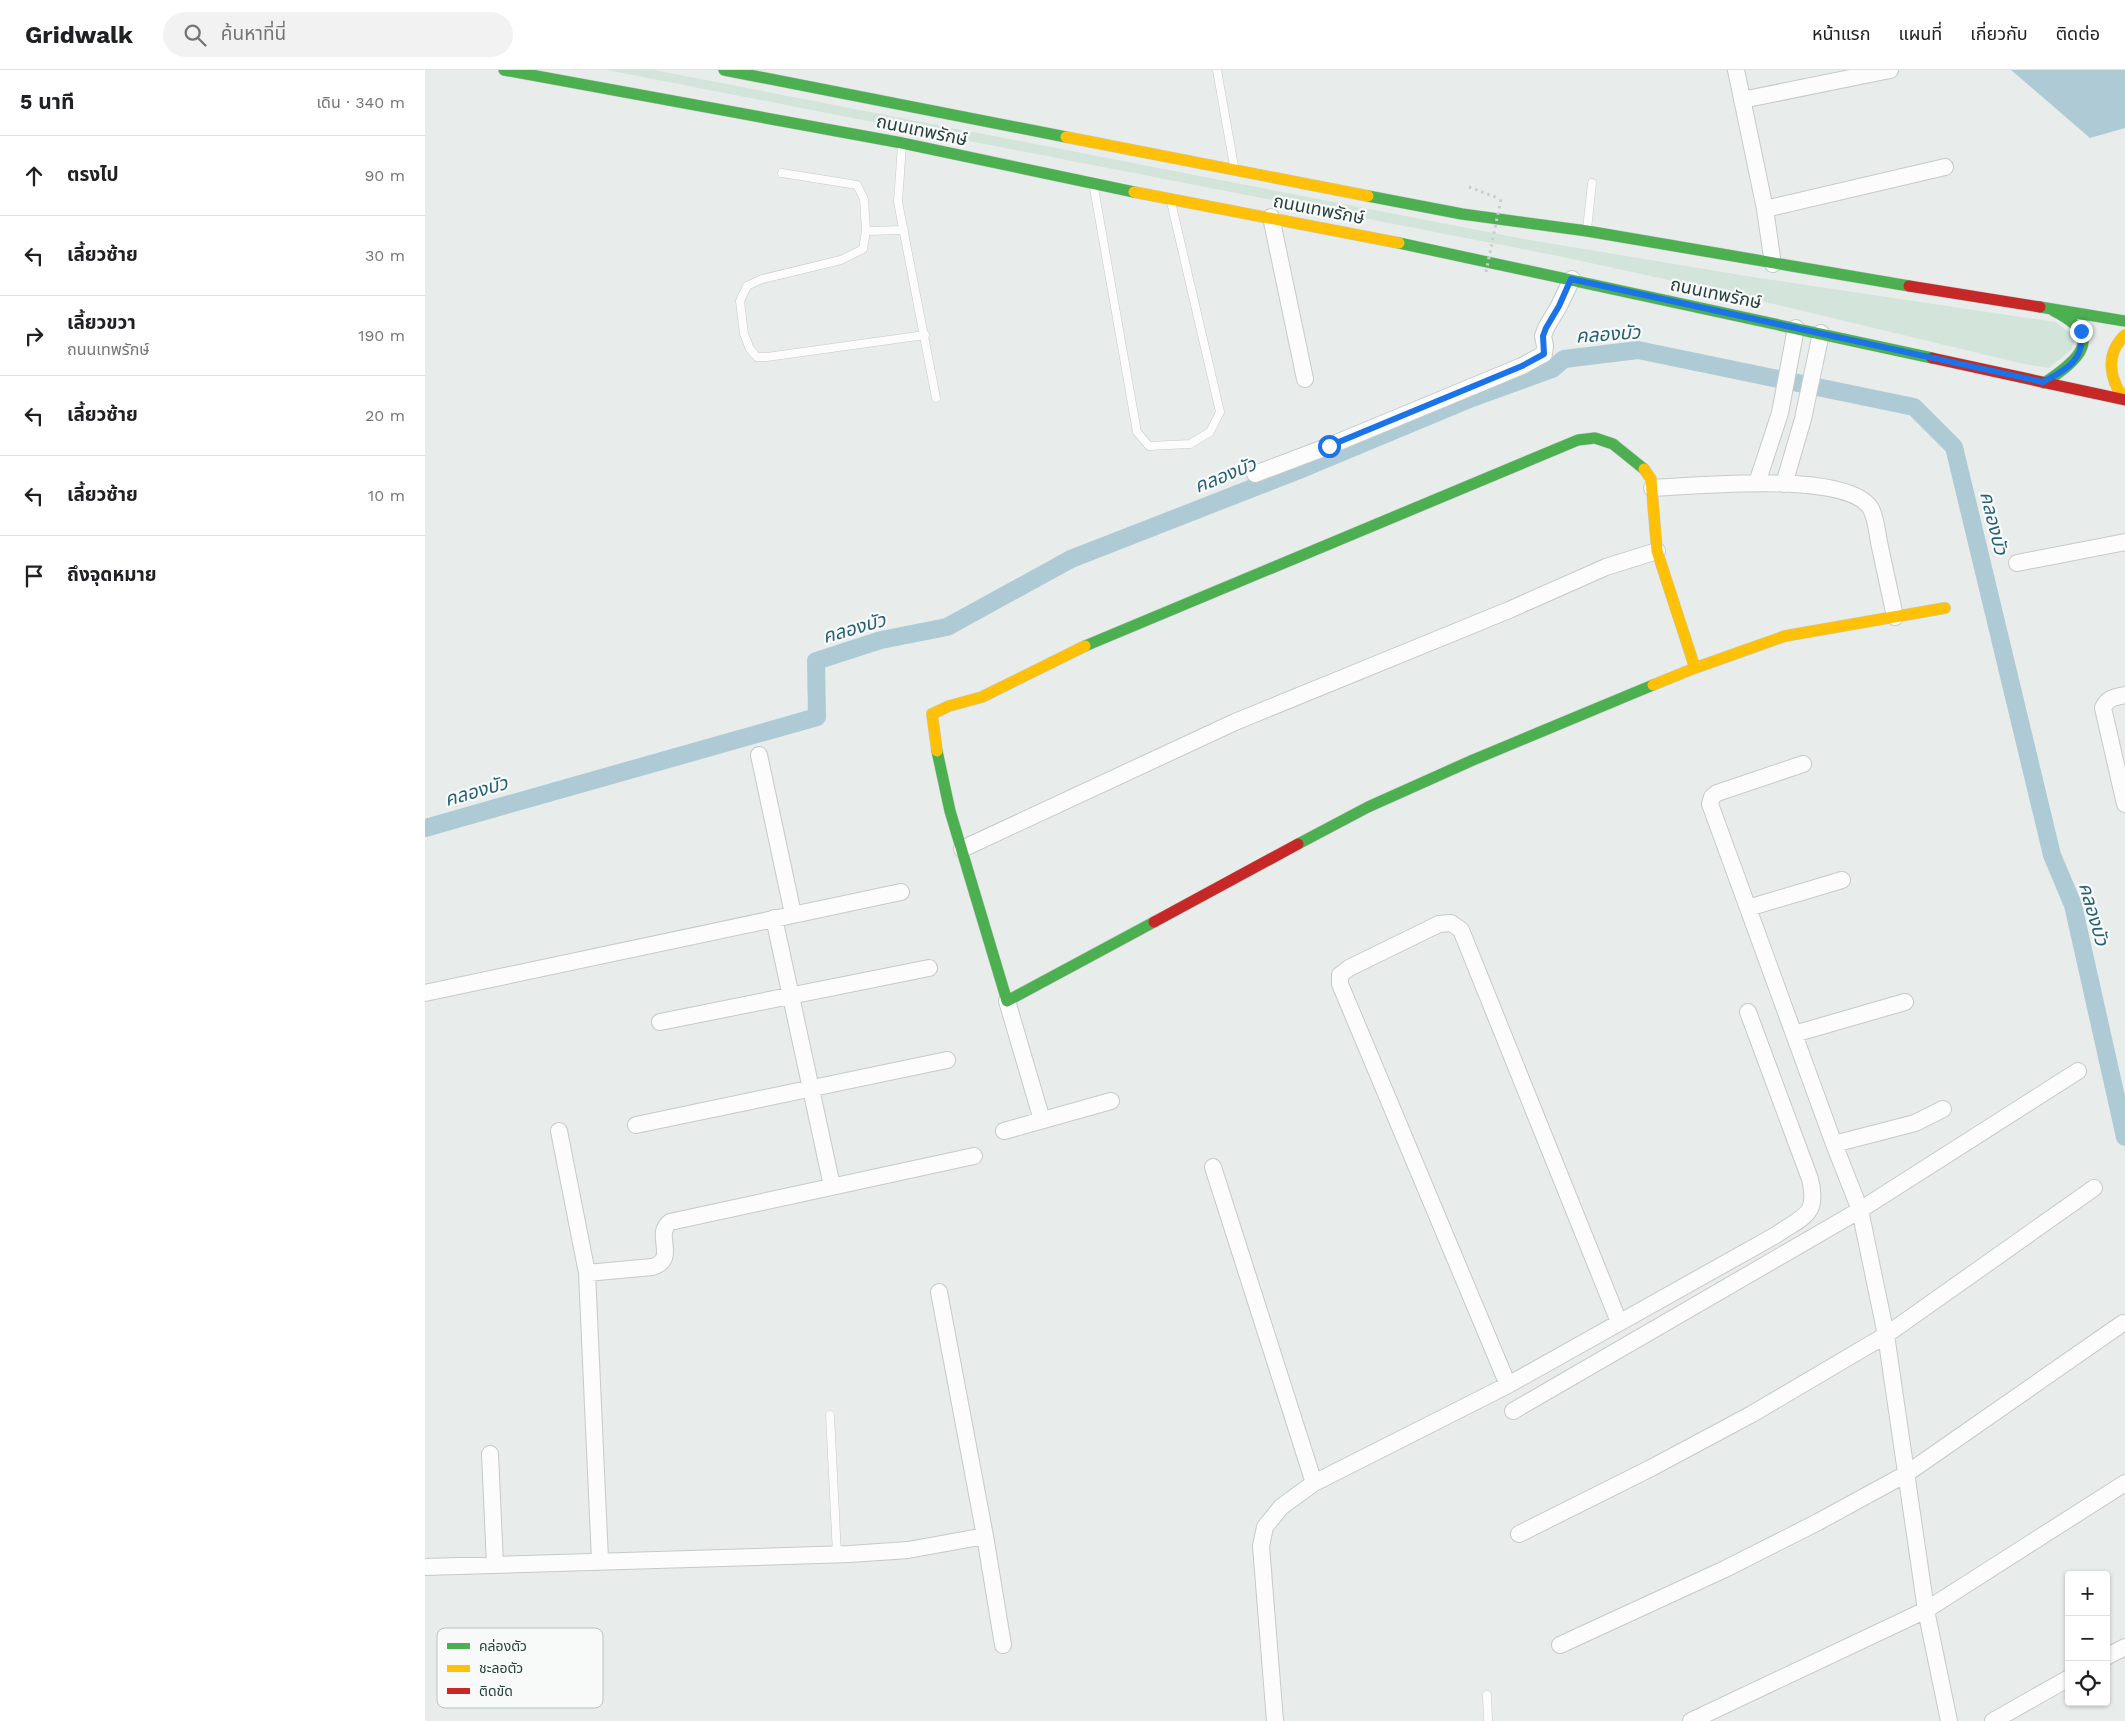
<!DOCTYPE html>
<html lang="th">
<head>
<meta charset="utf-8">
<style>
  body { margin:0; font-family:"Work Sans","Noto Sans Thai",sans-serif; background:#f2f2f2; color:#202124 }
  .controls { position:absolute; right:15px; bottom:15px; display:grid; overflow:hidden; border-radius:5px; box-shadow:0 1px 4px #0004 }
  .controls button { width:45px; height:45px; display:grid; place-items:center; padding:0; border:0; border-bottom:1px solid #e0e0e0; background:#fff; color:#202124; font:25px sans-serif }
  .stop { position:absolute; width:15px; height:15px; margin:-11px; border:4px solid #1a73e8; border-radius:50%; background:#fff }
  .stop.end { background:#1a73e8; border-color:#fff; box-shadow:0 1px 5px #0008 }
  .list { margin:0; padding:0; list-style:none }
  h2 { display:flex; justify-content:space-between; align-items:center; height:65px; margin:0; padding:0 20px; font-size:21px }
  h2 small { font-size:16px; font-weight:400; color:#757577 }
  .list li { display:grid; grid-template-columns:32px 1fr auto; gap:15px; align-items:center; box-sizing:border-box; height:80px; padding:0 20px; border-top:1px solid #e0e0e0 }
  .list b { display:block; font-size:19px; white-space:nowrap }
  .list p { margin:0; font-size:16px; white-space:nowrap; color:#757577 }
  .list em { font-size:16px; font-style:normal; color:#757577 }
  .icon { flex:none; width:28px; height:28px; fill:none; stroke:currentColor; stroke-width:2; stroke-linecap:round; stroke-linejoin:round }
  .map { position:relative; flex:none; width:1700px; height:1651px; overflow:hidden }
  header { display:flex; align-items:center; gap:30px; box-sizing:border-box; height:70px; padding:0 25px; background:#fff; border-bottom:1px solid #e0e0e0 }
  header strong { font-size:24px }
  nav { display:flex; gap:28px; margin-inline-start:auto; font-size:18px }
  .search { width:350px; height:45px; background:#f2f2f2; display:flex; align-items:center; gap:12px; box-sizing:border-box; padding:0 18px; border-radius:28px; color:#757577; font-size:19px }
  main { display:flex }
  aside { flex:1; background:#fff }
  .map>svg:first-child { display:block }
  .green { fill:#d3e4da }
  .water { fill:#aecbd5 }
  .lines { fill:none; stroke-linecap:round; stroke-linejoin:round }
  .canal { stroke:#aecbd5; stroke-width:18 }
  .lane-casing { stroke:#c5cac8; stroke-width:9 }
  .street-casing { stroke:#c5cac8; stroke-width:18 }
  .fast-casing { stroke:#c5cbc9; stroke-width:12 }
  .slow-casing { stroke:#c5cbc9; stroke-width:12 }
  .jam-casing { stroke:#c5cbc9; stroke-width:12 }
  .path { stroke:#c8cecd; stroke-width:3; stroke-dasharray:2.5 4; stroke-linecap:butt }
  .lane { stroke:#fcfcfc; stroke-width:8 }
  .street { stroke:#fcfcfc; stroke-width:16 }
  .fast { stroke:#4caf50; stroke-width:11 }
  .slow { stroke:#ffc107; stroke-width:11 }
  .jam { stroke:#c62828; stroke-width:11 }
  .path-bridge { stroke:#c8cecd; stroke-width:3; stroke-dasharray:2.5 4; stroke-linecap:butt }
  .route { stroke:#1a73e8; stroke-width:6 }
  .labels { text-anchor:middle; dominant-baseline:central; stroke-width:4.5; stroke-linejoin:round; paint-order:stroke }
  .street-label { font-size:18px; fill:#273f3b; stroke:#f7faf9 }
  .water-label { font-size:19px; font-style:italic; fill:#275f75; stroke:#f7faf9 }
  .key { fill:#f7faf9; stroke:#b9c2c0; stroke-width:1 }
  .key-label { font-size:14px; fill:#273f3b }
</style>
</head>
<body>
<header>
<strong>Gridwalk</strong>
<div class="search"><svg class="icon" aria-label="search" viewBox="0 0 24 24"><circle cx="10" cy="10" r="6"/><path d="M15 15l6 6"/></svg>ค้นหาที่นี่</div>
<nav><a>หน้าแรก</a><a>แผนที่</a><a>เกี่ยวกับ</a><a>ติดต่อ</a></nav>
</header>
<main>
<aside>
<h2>5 นาที<small>เดิน · 340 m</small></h2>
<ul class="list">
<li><svg class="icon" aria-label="ahead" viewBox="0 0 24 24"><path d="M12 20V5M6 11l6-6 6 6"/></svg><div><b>ตรงไป</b></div><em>90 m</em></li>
<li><svg class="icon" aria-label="left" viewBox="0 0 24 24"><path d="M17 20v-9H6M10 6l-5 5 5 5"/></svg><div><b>เลี้ยวซ้าย</b></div><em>30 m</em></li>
<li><svg class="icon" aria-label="right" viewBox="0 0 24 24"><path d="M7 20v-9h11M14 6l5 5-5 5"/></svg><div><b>เลี้ยวขวา</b><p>ถนนเทพรักษ์</p></div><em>190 m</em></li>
<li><svg class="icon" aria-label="left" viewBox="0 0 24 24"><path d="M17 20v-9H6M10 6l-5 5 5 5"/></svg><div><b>เลี้ยวซ้าย</b></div><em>20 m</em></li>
<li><svg class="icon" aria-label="left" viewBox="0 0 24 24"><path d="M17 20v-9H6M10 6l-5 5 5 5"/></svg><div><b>เลี้ยวซ้าย</b></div><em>10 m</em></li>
<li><svg class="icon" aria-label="arrive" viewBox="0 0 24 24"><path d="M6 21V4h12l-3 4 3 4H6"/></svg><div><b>ถึงจุดหมาย</b></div></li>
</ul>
</aside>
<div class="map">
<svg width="1700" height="1651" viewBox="0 0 1700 1651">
  <rect width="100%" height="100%" fill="#e8edeb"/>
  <!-- green -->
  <path class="green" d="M182,0H229L1099,169L1334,208L1630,252L1644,262L1649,272L1646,280L1624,298L1599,294L1299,222L1138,187Z"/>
  <!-- water -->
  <path class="water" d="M1586,0H1700V58L1665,68Z"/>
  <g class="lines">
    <!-- canal -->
    <path class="canal" d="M0,758L392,647L391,591L456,570L522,557L646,489L879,398L1047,328L1127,299L1139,289L1213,280L1489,337L1529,377L1627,785L1648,835L1700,1067"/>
    <!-- lane casing -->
    <g class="lane-casing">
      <path id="lane" d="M792,0L809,96
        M477,75L473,132L511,328
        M357,103L432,115L439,129L441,161
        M669,118L712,362L724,376L765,374L785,362L795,342L746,132
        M1162,159L1167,113
        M479,160L441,161L438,179L416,190L337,209L322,216L315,231L319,264L325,279L332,287H342L500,265
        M405,1345L412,1484
        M1062,1625L1063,1651"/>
    </g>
    <!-- street casing -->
    <g class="street-casing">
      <path id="street" d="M1311,0L1340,139L1520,97
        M1317,30L1465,0
        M1340,139L1348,194
        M846,147L880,309
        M830,404L904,376L1097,296L1119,284L1120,276L1118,266L1121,258L1134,236L1147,209
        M1332,413L1355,343L1371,258
        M1359,414L1378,349L1396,263
        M1227,418C1269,416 1424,400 1446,439C1451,448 1452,462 1454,472C1459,497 1465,522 1470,547
        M1592,493L1700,472
        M1700,625C1690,627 1682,628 1678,638L1700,734
        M334,685L368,844
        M1378,694L1292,723L1287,727L1285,734L1409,1074L1435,1140L1461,1265L1501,1540L1524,1651
        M537,779L810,652L1084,540L1181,497L1232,481
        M1323,838L1417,810
        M349,848L407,1116
        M0,923L476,822
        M582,931L617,1050
        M235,952L504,898
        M1369,964L1480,932
        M211,1055L522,990
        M134,1061L162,1203L175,1490
        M579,1061L686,1031
        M1409,1074L1490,1053L1518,1039
        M788,1097L889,1413
        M162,1203L227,1197C254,1189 228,1165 245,1152L549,1086
        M514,1222L560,1466L578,1575
        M1083,1315L915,914V905L924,898L1014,854L1026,853L1036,860L1194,1252
        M1088,1341L1435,1140L1653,1001
        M65,1384L70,1494
        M1094,1464L1226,1398L1327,1344L1461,1265L1669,1118
        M0,1497L425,1484L483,1480L560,1466
        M1135,1575L1300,1499L1393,1452L1481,1404L1698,1253
        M1681,1587L1700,1577
        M850,1651L836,1476L840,1457L856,1437L889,1413L1083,1315L1351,1165C1378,1146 1394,1146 1385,1109L1323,942
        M1266,1651L1501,1540L1700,1413
        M1568,1651L1644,1608"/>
    </g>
    <!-- fast casing -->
    <g class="fast-casing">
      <path id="fast" d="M79,0L477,73L709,122
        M299,0L641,67
        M943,126L1037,144L1162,161L1484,216
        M974,173L1507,288
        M1615,237L1700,251
        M1619,313C1654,290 1681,267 1629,241
        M660,576L1153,370L1170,368L1188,374L1219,399
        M512,681L525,741L582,931L729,852
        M873,774L943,737L1048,690L1228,615"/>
    </g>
    <!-- slow casing -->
    <g class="slow-casing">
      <path id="slow" d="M641,67L943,126
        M709,122L974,173
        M1699,329C1684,308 1680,284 1700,265
        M1219,399L1226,409L1232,481L1270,598
        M1228,615L1270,598L1360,566L1520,538
        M512,681L507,644L524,636L557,627L660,576"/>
    </g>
    <!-- jam casing -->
    <g class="jam-casing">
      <path id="jam" d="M1484,216L1615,237
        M1507,288L1700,330
        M729,852L873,774"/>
    </g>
    <!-- path -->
    <path class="path" d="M1044,117L1073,128"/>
    <!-- lane -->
    <use href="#lane" class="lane"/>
    <!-- street -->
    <use href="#street" class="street"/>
    <!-- fast -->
    <use href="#fast" class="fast"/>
    <!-- slow -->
    <use href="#slow" class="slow"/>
    <!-- jam -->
    <use href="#jam" class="jam"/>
    <!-- path-bridge -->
    <path class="path-bridge" d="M1061,202L1076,129"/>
  </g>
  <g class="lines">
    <!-- route -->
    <path class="route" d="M904,376L1097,296L1119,284L1118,266L1121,258L1134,236L1146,209L1618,312C1640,300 1661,290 1656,261"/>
  </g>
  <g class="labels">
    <!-- street labels -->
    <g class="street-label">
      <text transform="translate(497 60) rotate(12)">ถนนเทพรักษ์</text>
      <text transform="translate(894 139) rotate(11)">ถนนเทพรักษ์</text>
      <text transform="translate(1291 223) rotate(12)">ถนนเทพรักษ์</text>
    </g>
    <!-- water labels -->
    <g class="water-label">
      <text transform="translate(1183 264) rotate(-4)">คลองบัว</text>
      <text transform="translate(800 405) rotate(-22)">คลองบัว</text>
      <text transform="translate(1569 453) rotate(76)">คลองบัว</text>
      <text transform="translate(429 558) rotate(-16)">คลองบัว</text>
      <text transform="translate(51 721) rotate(-16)">คลองบัว</text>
      <text transform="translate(1669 844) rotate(74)">คลองบัว</text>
    </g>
  </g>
  <!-- legend -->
  <rect x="12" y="1558" width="166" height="80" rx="8" class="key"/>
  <rect x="22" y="1573" width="23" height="6" fill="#4caf50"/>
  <rect x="22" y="1595" width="23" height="7" fill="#ffc107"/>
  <rect x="22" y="1618" width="23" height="6" fill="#c62828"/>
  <g class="key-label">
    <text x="54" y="1581">คล่องตัว</text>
    <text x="54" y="1603">ชะลอตัว</text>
    <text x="54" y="1626">ติดขัด</text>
  </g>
</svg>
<div class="controls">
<button>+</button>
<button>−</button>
<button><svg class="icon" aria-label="locate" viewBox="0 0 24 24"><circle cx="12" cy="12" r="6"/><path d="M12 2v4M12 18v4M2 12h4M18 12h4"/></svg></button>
</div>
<div class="stop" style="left:904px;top:376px"></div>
<div class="stop end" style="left:1656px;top:261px"></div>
</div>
</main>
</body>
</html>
